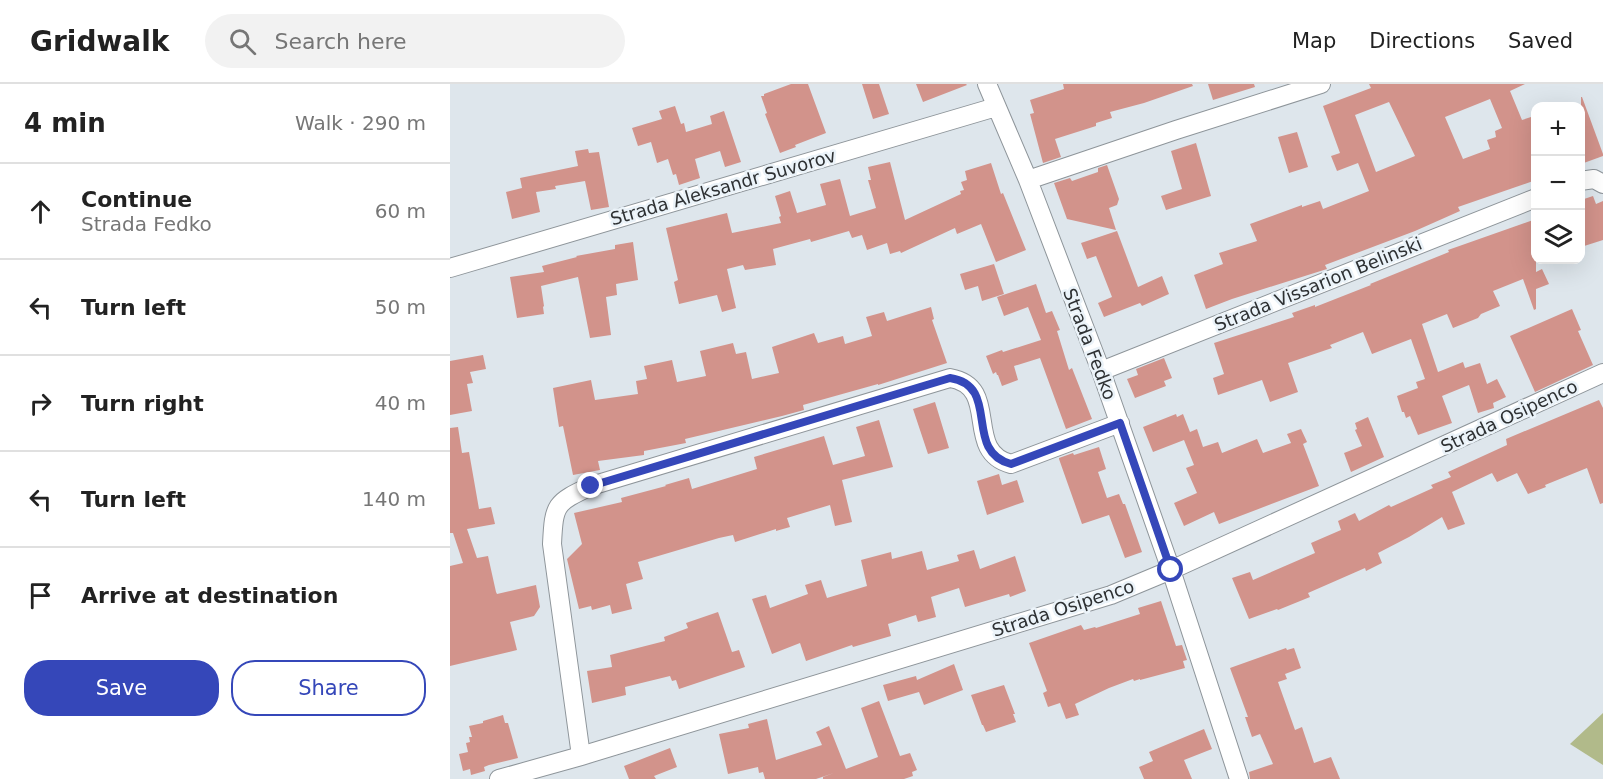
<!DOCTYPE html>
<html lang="en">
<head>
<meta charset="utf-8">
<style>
  body { margin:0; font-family:"DejaVu Sans",sans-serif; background:#f2f2f2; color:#222 }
  .controls { position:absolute; right:18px; top:18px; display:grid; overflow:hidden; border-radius:12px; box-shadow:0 6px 24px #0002 }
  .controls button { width:54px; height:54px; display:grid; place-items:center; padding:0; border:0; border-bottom:2px solid #e0e0e0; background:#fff; color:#222; font:30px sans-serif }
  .stop { position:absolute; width:18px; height:18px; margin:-14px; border:4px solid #3547b9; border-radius:50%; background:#fff }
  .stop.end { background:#3547b9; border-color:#fff; box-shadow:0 2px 6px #0008 }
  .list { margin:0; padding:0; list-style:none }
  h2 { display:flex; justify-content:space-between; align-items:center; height:78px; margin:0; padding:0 24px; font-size:26px }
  h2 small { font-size:20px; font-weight:400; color:#767676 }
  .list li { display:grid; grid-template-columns:39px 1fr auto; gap:18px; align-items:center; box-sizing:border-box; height:96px; padding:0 24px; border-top:2px solid #e0e0e0 }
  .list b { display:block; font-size:22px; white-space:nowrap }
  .list p { margin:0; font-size:20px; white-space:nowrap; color:#767676 }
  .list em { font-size:20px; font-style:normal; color:#767676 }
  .actions { display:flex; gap:12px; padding:18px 24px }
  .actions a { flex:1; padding:14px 0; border:2px solid #3547b9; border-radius:24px; text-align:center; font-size:21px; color:#3547b9 }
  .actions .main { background:#3547b9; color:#fff }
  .icon { flex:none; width:33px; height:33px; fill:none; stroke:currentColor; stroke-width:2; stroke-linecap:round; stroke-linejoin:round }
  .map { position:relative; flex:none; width:1153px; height:695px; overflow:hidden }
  header { display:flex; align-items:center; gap:36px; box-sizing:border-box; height:84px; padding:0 30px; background:#fff; border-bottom:2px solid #e0e0e0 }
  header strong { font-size:28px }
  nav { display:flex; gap:33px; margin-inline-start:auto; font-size:21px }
  .search { width:420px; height:54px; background:#f2f2f2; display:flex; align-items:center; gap:15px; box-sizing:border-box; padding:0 21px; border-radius:33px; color:#767676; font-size:22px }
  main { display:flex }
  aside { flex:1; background:#fff }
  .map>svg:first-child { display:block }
  .green { fill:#b1ba8a }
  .building { fill:#d2938b; fill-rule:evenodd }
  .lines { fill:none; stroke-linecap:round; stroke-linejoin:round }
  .minor-casing { stroke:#8e959a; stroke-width:20 }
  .minor { stroke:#fff; stroke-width:18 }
  .route { stroke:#3547b9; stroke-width:8 }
  .labels { text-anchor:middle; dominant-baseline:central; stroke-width:5; stroke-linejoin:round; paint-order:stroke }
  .street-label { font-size:18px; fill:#2e3133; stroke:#ebf3f9 }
</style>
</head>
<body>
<header>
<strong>Gridwalk</strong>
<div class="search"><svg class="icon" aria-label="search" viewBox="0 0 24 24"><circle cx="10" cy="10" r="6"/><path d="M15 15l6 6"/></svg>Search here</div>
<nav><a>Map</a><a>Directions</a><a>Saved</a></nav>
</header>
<main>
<aside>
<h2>4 min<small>Walk · 290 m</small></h2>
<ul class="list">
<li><svg class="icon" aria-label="ahead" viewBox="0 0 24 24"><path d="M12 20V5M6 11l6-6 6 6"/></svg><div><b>Continue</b><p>Strada Fedko</p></div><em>60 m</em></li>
<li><svg class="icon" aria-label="left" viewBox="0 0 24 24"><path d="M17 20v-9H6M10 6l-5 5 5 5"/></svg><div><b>Turn left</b></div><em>50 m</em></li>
<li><svg class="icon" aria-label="right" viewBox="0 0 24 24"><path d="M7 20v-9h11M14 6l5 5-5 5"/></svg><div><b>Turn right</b></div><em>40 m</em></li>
<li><svg class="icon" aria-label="left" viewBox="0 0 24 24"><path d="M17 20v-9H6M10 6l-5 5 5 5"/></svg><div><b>Turn left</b></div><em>140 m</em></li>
<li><svg class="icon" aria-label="arrive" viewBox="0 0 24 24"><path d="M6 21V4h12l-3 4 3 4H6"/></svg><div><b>Arrive at destination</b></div></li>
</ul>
<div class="actions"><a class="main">Save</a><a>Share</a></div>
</aside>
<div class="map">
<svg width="1153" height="695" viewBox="0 0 1153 695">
  <rect width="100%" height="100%" fill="#dee6ec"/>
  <!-- green -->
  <path class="green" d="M1153,629V681L1120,660Z"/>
  <!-- building -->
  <path class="building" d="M341,0H358L376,49L345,61L346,63L330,69L315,30L317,29L311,12H314V10Z
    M412,0H429L439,30L423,35Z
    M466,0H516L517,1L473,18Z
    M613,0H742L743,2L694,19L660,28L662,34L646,39V42L605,55L611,73L593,79L580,30L584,29L580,16L614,5Z
    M758,0H804L805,3L763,16Z
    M919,0H1075L1060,7L1072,36L1081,33L1086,44V96L1008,123L1010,127L965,147L875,181L877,185L782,215L756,225L744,191L773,180L769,169L807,157L800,140L852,121V123L870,117L873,125L919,107L908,79L887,87L881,72L890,69L873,22L921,4ZM1040,15L1052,44L1045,47L1046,53L1037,56L1040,65L1013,75L995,33ZM939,18L965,72L926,88L905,31Z
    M1131,13H1132L1153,70V72L1131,80Z
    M225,22L231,40L234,39L236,48L262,40L260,32L274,27L291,78L275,83L270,67L245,75L250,94L229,101L226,90L223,91L218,75L207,79L201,58L188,62L182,44L212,35L209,27Z
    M847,48L858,83L839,89L828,53Z
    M746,59L761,112L716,126L711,112L732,105L721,67Z
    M138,65L139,69L149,68L159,123L141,126L135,97L105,102L106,105L86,108L90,128L62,135L56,108L72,104L70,94L128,82L125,67Z
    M440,78L455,136L511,110L510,107L514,106L511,98L517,96L515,87L541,79L551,110L553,109L576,166L546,178L531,140L507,150L505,144L451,169L450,167L440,170L437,159L417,166L412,151L402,154L399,147L361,158L360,155L323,165L326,181L295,186L293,181L277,185L286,224L272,228L267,211L229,220L224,198L228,196L216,144L277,129L282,149L331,139L329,133L331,132L325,112L340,107L347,129L376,121L370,100L390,95L400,132L426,124L418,96H421L418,83Z
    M657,81L669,115L667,121L659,124L666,146L617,135L604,99L620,94L622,97L648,88V84Z
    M1143,112L1146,120L1153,117V156L1131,163V116Z
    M1086,135V188L1092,185L1099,200L1086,205V225L1084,226L1073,195L1043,207L1050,222L1031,230L1028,234L1003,244L997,230L972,240L988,288L1013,278L1015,284L1030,279L1037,300L1047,295L1056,313L1043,319L1044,324L1028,329L1019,301L992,312L1002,339L968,351L960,332L956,334L954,328H952L947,312L968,304L966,298L975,295L961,255L922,270L913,248L880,261L882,264L838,279L848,308L820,318L812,296L768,311L763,294L774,290L764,259L844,233L842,229L865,221V223L921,201L920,200L999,168L998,166Z
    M667,147L688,203L712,192L719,210L692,222L690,219L654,233L648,219L662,213L646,172L637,175L631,159Z
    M183,158L188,196L166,200L167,211L156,213L161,251L140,254L128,193L91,202L94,222L93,223L94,230L67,234L60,193L94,188L92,182L127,173L126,172L165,165V161Z
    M544,180L554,210L532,217L528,202L515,206L510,190Z
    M586,200L596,229L602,227L610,246L607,247L619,286L622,284L642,335L616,345L590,274L564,282L568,296L552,302L548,291H547L546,288L543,290L536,272L552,266L553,268L591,256L578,223L554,232L547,213Z
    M481,223L484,235L482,236L497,279L428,301V300L353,321L354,326L332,332L235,355L236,359L194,367V371L148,377L150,386L123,391L113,342L109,343L103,304L141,296L145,316L188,310L186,297L197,295L194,282L222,276L227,298L256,292L250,267L283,259L286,270L296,268L302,295L329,289L322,263L364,249L368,259L393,252L395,260L422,252L416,233L434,228L437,237Z
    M1122,225L1131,246L1128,247L1143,281L1085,308L1060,252Z
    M33,271L36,285L20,288L23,299L17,300L22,327L0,331V277Z
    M714,274L722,294L714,297L716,302L685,314L677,295L688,291L686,285Z
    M1149,316L1153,324V419L1150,420L1137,384L1095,401L1096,403L1078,410L1067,389L1047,398L1042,389L1002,408L1015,440L998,446L992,433L959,453L928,469L932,479L916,487L915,484L858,509L860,513L828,526L827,525L799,535L782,494L800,488L803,496L865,469L861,459L891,446L888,437L905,429L909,437L939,421L941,423L983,404L981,401L1001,393L998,388L1057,361L1056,355Z
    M485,318L499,364L478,370L463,325Z
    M726,330L727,333L733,330L740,348L747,345L753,363L768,358L772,369L807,355L813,369L841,359L837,350L851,345L857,358L853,360L869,402L769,440L764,428L734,442L724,419L747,409L736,384L744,381L734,356L703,368L693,343Z
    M918,333L934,373L901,388L894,369L912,362L905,346L907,345L905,339Z
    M429,336L443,383L392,396L402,438L385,442L380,421L337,434L340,443L326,447V445L285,458L283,451L269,454L188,478L193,495L176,500L182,525L162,530L160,521L142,526L141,522L129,525L117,475L132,460L124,429L172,418L171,414L216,402L215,401L239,394L242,405L307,385L304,373L374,352L383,381L415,372L406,343Z
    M8,343L12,369L19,368L29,425L41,423L45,440L17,445L27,474L38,472L46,508L47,510L86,501L90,523L84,532L60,538L67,566L0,582V482L13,479L3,449H0V344Z
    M649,363L656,385L648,388L657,414L669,410L673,420H675L692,468L675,474L659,431L632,440L609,375V374L623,369L624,371Z
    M549,390L552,401L567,396L574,418L537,431L527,397Z
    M524,466L530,485L565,472L576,507L560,513L559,510L515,523L509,504L481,513L486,533L468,538L466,531L438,540L441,552L403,563L402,561L356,577L350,559L322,570L302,515L316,511L320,524L358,510L355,501L371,496L377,514L417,502L411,476L441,468L442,475L472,467L477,486L509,477L507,471Z
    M711,517L726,562L732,561L737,576L733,577L735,584L690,596V595L684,597L683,595L659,604L625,620L629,631L616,635L610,619L598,623L593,609L597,607L579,559L631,541L634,546L645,543L646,544L690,530L688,524Z
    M268,528L282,568L289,566L295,583L229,605L226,596L222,597L220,592L175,603L176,611L142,619L137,587L162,583L160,571L215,557L214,553L238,544L236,539Z
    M836,564L837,566L844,564L851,584L835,590L837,595L828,598L845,646L852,643L864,679L881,673L890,695H800L799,688L823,680L810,650L802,653L795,633H798L780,584Z
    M504,580L513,606L474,621L469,608L438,617L433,601L466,592L467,596Z
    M554,601L565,630H563L566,638L536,648L533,641H532L521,611Z
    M429,617L450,672L460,669L467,686L462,688L463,692L454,695H373V693L384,689L366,695H315L313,688L309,689L308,683L278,690L269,650L299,644L298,640L317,635L326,676L372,661L366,648L379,642L396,685L428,673L411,624Z
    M53,631L55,639H58L68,674L39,681L34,683L35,687L21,691L20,685L13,687L9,670L18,668L16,659L20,658L19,653H22L19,642L33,639V637Z
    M754,645L762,665L734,676L742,695H694L689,683L703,677L699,668Z
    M220,664L227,683L204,692L206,695H179L174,682Z"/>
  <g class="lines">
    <!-- minor casing -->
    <g class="minor-casing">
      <path id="minor" d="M537,0L578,96L651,287L721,486L789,695
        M578,96L726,46L871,0
        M1130,97L1144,95L1153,100
        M0,184L546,23
        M651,287L1086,114
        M131,672L102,460C104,420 105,419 141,402L500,294C552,303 512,367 561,380L670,339
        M49,695L131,672L661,511L721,486L1153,289"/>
    </g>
    <!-- minor -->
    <use href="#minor" class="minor"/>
  </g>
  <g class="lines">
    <!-- route -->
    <path class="route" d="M141,402L500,294C552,302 512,367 561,380L670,339L721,486"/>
  </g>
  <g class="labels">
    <!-- street labels -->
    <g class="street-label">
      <text transform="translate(273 103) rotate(-16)">Strada Aleksandr Suvorov</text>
      <text transform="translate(868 200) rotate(-22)">Strada Vissarion Belinski</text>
      <text transform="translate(640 260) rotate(69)">Strada Fedko</text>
      <text transform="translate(1059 332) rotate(-25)">Strada Osipenco</text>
      <text transform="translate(613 524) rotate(-18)">Strada Osipenco</text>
    </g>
  </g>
</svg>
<div class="controls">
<button>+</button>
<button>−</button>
<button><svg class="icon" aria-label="layers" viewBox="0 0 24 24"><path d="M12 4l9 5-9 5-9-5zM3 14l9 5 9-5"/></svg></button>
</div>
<div class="stop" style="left:721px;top:486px"></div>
<div class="stop end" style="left:141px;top:402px"></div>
</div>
</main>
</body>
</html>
